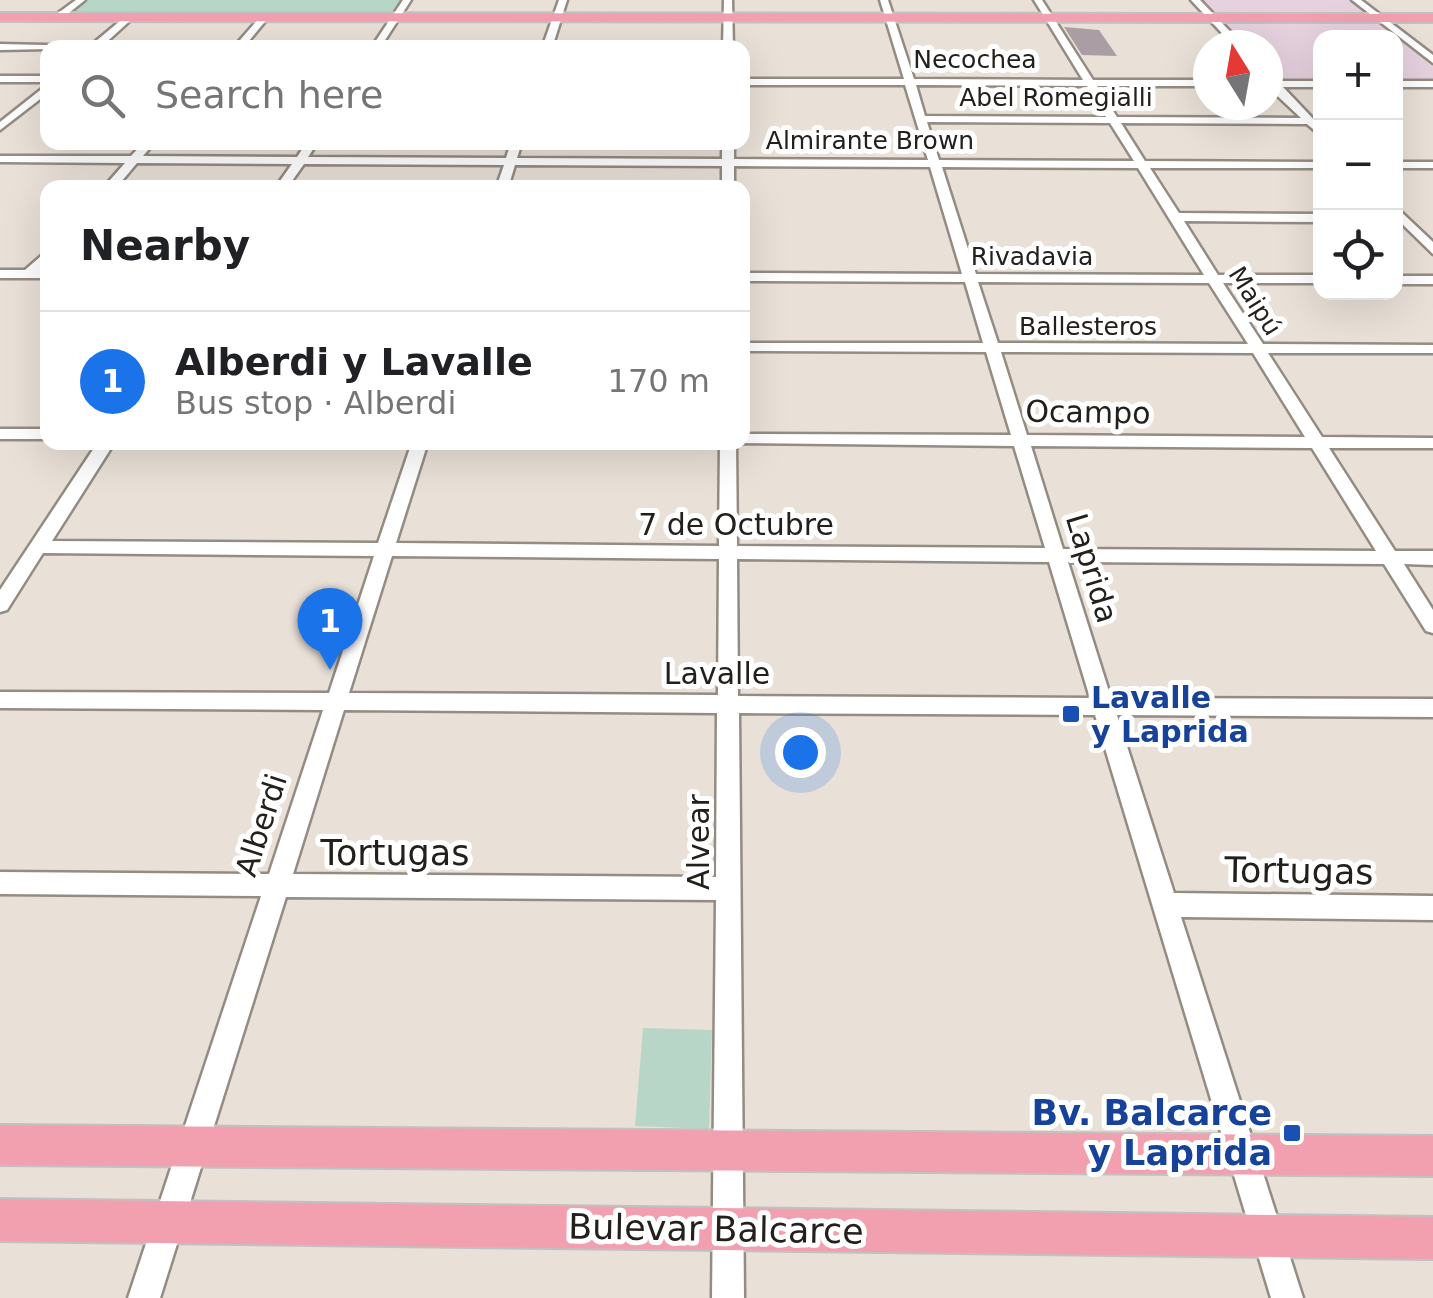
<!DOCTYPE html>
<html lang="en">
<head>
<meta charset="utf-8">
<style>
  body { margin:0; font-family:"DejaVu Sans",sans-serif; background:#f2f2f2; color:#202124 }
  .controls { position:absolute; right:30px; top:30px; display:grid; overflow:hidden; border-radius:20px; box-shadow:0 10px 40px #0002 }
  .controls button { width:90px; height:90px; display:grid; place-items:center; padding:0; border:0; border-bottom:2px solid #e0e0e0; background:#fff; color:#202124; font:50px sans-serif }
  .compass { position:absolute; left:1193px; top:30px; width:90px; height:90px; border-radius:50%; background:#fff; box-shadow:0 10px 40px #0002; rotate:349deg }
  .you { position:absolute; left:800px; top:752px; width:35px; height:35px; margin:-25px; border:8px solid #fff; border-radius:50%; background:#1a73e8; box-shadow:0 0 0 15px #1a73e833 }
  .badge { display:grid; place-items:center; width:65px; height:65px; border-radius:50%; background:#1a73e8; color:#fff; font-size:32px; font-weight:700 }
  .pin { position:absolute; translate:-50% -82px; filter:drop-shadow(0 2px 5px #0008) }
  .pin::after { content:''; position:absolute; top:52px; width:35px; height:30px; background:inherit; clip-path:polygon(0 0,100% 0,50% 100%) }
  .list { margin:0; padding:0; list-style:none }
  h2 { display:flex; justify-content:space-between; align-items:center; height:130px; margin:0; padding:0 40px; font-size:42px }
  h2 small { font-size:32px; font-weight:400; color:#757577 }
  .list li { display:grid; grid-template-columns:65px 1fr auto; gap:30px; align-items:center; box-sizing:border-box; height:140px; padding:0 40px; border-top:2px solid #e0e0e0 }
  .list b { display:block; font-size:38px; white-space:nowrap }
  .list p { margin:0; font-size:32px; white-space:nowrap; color:#757577 }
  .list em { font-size:32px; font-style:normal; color:#757577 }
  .icon { flex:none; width:55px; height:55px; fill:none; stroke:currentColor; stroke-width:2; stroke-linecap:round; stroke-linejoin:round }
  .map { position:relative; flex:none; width:1433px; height:1298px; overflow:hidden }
  .search { position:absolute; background:#fff; box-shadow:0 10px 40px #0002; left:40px; top:40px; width:710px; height:110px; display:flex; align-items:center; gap:25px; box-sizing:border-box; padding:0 35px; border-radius:20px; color:#757577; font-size:38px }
  .panel { position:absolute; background:#fff; box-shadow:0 10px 40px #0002; left:40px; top:180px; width:710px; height:270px; border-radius:20px }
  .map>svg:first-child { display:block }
  .industrial { fill:#e6d1de }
  .green { fill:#b7d6c7 }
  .building { fill:#aa9ea4 }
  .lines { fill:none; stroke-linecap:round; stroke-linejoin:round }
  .minor-casing { stroke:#948c83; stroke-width:5 }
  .major-casing { stroke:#c1c1bf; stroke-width:4 }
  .minor { fill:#fff; fill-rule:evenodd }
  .major { fill:#f2a0af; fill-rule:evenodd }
  .transit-dot { fill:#1a4fb4; stroke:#fff; stroke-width:4 }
  .labels { text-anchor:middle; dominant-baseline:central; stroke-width:10; stroke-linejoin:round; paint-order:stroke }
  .far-street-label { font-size:25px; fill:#23201c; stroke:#fff }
  .street-label { font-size:30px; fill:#23201c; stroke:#fff }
  .transit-label { font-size:30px; font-weight:bold; fill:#164399; stroke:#fff; text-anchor:start }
  .near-street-label { font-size:35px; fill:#23201c; stroke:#fff }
  .near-transit-label { font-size:35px; font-weight:bold; fill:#164399; stroke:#fff; text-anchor:end }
</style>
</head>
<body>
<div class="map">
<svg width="1433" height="1298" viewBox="0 0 1433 1298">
  <rect width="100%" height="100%" fill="#e9e0d7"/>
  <!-- industrial -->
  <path class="industrial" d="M1202,0H1350L1433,67V79H1396V38H1320V79H1279L1268,68V45H1246Z"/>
  <!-- green -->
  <path class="green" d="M81,0H407L397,15L63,14Z
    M643,1028L712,1030L709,1129L635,1126Z"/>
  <!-- building -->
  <path class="building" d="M1064,27L1099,30L1117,56L1082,55Z"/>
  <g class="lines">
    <!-- minor casing -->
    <g class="minor-casing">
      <path id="minor" d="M76,0H85L60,20H54V16Z
        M403,0H411L380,48H371Z
        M559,0H567L552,48H542Z
        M724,0H732L733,48H723Z
        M880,0H888L914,79L1083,80L1034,0H1042L1093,80H1208V86H1097L1117,117L1301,118L1268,87V74L1277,81H1320V87H1283L1320,126V135L1307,124L1121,123L1145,161L1320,162V168H1150L1179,213L1320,214V222L1184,221L1218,275H1320V283H1223L1263,344L1433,345V353H1268L1322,437L1433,438V448H1329L1395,551H1433V565L1404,564L1433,610V633L1426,631L1384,564L1068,562L1111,698L1433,699V717L1117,715L1174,893L1433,896V920L1181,917L1303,1298H1271L1095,715L739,713L744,1298H712L716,900L286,897L160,1298H128L261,896L0,894V872L269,874L323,710L0,708V692L329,693L374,556L43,553L7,610L0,612V590L98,442H115L52,541L378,543L412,442H428L396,543L719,546L720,442H742V434L1011,435L986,352L742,351V343H983L965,282L742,281V273L962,274L930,167L734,166V188H722V166L515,165L508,188H496L504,165L304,164L287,188H275L292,164L137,163L116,188H103L125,163L0,162V156H131L144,142H155L143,156L297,157L307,142H318L308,157L506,158L511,142H522L517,158L722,159V142H734V159L928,160L905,85H742V79H904ZM916,85L1087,86L1106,117L925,116ZM927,122L1110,123L1134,161L939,160ZM942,167L1138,168L1204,275L976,274ZM978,282L1209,283L1248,344L998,343ZM1001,352L1253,353L1305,437L1027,435ZM736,443L1014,446L1045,548L737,546ZM1031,446L1312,448L1376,551L1063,549ZM392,556L719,559L718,695L349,693ZM737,559L1049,562L1090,698L738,696ZM344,710L717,713L716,877L293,874Z
        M1191,0H1200L1243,45H1233Z
        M1352,0H1361L1433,55V63Z
        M126,16L133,18L100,48L0,50V44L90,46Z
        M261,16L268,18L243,48H233Z
        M0,76H48V82H0Z
        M1396,81H1433V87H1396Z
        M48,84V93L0,130V122Z
        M1396,162H1433V168H1396Z
        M1396,207L1433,242V254L1396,218Z
        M48,250V262L40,270H48V278H0V270H25Z
        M1396,276H1433V284H1396Z
        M0,429H48V439H0Z"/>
    </g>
    <!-- major casing -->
    <g class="major-casing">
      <path id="major" d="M0,13L1433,14V22L0,21Z
        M0,1125L1433,1136V1176L0,1165Z
        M0,1199L1433,1217V1259L0,1241Z"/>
    </g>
    <!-- minor -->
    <use href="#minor" class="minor"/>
    <!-- major -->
    <use href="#major" class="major"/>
  </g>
  <!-- markers -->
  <g class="transit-dot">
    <rect x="1061" y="704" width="20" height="20" rx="5"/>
    <rect x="1282" y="1123" width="20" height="20" rx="5"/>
  </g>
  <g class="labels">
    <!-- far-street labels -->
    <g class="far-street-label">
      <text x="975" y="59">Necochea</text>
      <text x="1056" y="97">Abel Romegialli</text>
      <text x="870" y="140">Almirante Brown</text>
      <text x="1032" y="256">Rivadavia</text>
      <text transform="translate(1255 301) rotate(58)">Maipú</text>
      <text x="1088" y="326">Ballesteros</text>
    </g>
    <!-- street labels -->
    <g class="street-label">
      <text transform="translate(1088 412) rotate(1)">Ocampo</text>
      <text x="736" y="524">7 de Octubre</text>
      <text transform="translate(1092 568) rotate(73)">Laprida</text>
      <text x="717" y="673">Lavalle</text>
      <text transform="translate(261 825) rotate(-72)">Alberdi</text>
      <text transform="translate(698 842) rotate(-90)">Alvear</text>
    </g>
    <!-- transit labels -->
    <g class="transit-label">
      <text x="1091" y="697">Lavalle<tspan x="1091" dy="34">y Laprida</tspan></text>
    </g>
    <!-- near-street labels -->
    <g class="near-street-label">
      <text x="395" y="853">Tortugas</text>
      <text transform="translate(1299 871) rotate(1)">Tortugas</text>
      <text transform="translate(716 1229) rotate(1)">Bulevar Balcarce</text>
    </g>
    <!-- near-transit labels -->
    <g class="near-transit-label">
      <text x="1272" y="1113">Bv. Balcarce<tspan x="1272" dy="40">y Laprida</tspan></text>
    </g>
  </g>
</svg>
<div class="controls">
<button>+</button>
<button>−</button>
<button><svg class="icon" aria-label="locate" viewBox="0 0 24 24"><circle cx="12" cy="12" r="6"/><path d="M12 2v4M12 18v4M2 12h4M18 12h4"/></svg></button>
</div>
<svg class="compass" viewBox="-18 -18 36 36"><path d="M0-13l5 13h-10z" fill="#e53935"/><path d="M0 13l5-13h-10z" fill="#757577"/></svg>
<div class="you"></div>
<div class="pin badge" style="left:330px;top:670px">1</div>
<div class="search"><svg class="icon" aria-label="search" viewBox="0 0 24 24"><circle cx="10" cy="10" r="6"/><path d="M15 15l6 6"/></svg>Search here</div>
<section class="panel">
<h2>Nearby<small></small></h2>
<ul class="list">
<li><span class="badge">1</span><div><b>Alberdi y Lavalle</b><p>Bus stop · Alberdi</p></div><em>170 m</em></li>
</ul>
</section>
</div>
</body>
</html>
